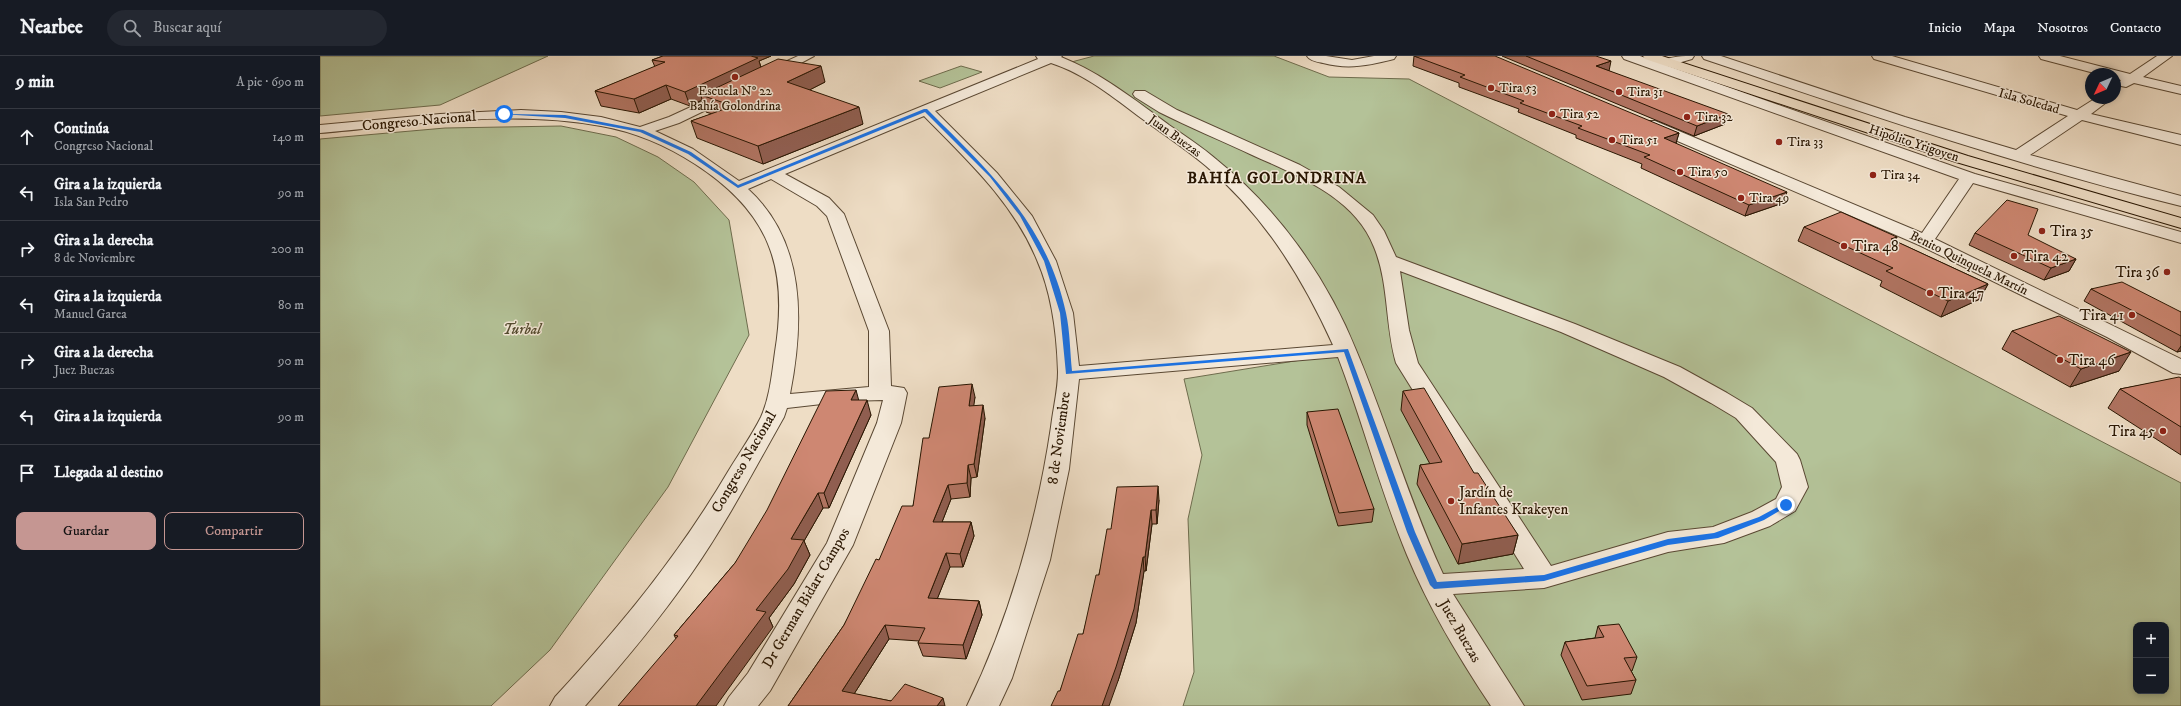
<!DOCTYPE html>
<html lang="es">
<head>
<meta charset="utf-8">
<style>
  body { margin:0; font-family:"IM FELL DW Pica",serif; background:#242831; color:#f1f3f6 }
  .controls { position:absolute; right:12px; bottom:12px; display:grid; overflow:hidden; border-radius:8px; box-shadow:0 2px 6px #0003 }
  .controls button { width:36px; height:36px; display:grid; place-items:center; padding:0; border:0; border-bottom:1px solid #363941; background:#171b24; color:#f1f3f6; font:20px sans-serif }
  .compass { position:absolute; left:1765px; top:12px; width:36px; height:36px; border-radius:50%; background:#171b24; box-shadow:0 2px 6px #0003; rotate:226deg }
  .stop { position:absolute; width:12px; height:12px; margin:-9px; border:3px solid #1a73e8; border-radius:50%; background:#fff }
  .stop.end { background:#1a73e8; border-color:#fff; box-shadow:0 1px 4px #0008 }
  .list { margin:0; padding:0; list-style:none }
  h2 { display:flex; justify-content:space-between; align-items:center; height:52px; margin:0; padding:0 16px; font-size:17px }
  h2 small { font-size:13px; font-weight:400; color:#9ea1a6 }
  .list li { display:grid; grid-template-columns:26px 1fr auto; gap:12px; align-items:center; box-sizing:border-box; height:56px; padding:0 16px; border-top:1px solid #363941 }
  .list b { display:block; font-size:15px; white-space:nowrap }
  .list p { margin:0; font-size:13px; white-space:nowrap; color:#9ea1a6 }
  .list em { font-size:13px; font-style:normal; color:#9ea1a6 }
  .actions { display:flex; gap:8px; padding:12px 16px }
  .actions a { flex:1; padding:9px 0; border:1px solid #c59692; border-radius:8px; text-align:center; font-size:14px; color:#c59692 }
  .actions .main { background:#c59692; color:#111 }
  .icon { flex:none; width:22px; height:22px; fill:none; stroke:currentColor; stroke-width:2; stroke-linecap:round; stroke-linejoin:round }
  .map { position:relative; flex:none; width:1861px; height:650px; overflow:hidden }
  header { display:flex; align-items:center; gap:24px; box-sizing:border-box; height:56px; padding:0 20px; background:#171b24; border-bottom:1px solid #363941 }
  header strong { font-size:19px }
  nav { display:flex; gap:22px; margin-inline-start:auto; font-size:14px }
  .search { width:280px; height:36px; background:#242831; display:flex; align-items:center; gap:10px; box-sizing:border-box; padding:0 14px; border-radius:22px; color:#9ea1a6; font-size:15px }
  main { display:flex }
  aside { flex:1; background:#171b24 }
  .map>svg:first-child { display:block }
  .green { fill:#b4c298; stroke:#6e6c4d; fill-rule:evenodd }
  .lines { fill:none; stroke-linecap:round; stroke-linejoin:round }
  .minor-casing { stroke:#5a4833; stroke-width:2 }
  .major-casing { stroke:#291602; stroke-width:2 }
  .minor { fill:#f4e9d9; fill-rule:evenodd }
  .major { fill:#eeddc5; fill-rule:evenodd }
  .wall { fill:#b17462; stroke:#291602 }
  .shaded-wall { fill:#905e50; stroke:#291602 }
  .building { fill:#ce8772; stroke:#291602 }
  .route { fill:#1a73e8 }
  .poi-dot { fill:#8f2418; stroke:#f4e9d9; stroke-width:1.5 }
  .labels { text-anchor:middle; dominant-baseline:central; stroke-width:3; stroke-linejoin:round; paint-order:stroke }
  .far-poi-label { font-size:13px; fill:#291602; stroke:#f4e9d9; text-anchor:start }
  .far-street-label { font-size:13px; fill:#291602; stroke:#f4e9d9 }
  .street-label { font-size:15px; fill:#291602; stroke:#f4e9d9 }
  .poi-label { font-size:15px; fill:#291602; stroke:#f4e9d9; text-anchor:start }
  .park-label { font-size:15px; font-style:italic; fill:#534a2f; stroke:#f4e9d9 }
  .far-district-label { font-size:16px; font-weight:bold; letter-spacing:1px; fill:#291602; stroke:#f4e9d9 }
</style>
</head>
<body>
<header>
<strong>Nearbee</strong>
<div class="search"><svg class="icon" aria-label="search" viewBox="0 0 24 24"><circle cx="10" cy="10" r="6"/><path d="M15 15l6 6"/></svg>Buscar aquí</div>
<nav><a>Inicio</a><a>Mapa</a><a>Nosotros</a><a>Contacto</a></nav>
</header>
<main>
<aside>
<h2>9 min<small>A pie · 690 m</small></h2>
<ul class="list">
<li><svg class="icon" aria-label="ahead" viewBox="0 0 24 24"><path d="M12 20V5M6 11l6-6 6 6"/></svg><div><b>Continúa</b><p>Congreso Nacional</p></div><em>140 m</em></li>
<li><svg class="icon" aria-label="left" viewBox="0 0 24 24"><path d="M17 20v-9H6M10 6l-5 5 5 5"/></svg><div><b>Gira a la izquierda</b><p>Isla San Pedro</p></div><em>90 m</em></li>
<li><svg class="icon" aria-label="right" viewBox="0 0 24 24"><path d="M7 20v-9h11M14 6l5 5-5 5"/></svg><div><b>Gira a la derecha</b><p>8 de Noviembre</p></div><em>200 m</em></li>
<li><svg class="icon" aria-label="left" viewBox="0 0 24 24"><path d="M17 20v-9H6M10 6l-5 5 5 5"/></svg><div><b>Gira a la izquierda</b><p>Manuel Garea</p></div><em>80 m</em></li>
<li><svg class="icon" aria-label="right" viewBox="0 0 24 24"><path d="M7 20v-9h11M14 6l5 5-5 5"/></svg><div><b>Gira a la derecha</b><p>Juez Buezas</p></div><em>90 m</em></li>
<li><svg class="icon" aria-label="left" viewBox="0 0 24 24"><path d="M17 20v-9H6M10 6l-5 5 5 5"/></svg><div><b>Gira a la izquierda</b></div><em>90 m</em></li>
<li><svg class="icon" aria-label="arrive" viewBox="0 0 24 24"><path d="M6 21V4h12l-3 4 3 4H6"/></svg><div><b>Llegada al destino</b></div></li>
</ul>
<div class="actions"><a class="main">Guardar</a><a>Compartir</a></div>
</aside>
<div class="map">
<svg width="1861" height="650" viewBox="0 0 1861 650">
  <rect width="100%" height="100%" fill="#eeddc5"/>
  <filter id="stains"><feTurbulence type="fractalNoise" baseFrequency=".005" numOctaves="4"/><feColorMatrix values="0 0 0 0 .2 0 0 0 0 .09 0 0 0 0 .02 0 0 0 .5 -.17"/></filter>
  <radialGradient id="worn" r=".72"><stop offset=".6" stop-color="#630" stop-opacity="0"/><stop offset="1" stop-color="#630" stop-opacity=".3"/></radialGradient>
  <!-- green -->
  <path class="green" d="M0,0H228L120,49L0,60Z
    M774,0H954L1009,21L1089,23L1861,427V650H863L874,616L868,463L882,399L864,323L1030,296L969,187L895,107L744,8ZM1816,569H1846V635H1816Z
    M641,10L662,16L620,32L599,25Z
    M241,70L296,81L338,101L374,126L409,164L429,279L348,431L230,594L171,650H0V83L125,72Z"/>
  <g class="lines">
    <!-- minor casing -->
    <g class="minor-casing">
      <path id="minor" d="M478,0H494L453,22L448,23L441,19L443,16Z
        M716,0H742L741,1C781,17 815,44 849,69C865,80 882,91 897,104C958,153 1007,222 1036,294C1067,367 1089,445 1123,518L1204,513L1076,307C1065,269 1069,227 1054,191C1034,140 976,119 930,98C900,84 869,71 839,56L815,41L813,38L815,35H825L857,54L980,109L1019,131L1053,159L1064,175L1076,201L1255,268L1360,311L1407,337L1432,352L1477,398L1480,404L1488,431L1475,455L1450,470L1404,487L1348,496L1224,532L1133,538L1204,650H1171C1139,602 1109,552 1087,499C1060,434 1043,366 1018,301L759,323L749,413L730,504L692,622L679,650H647C689,564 717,465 731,371C733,353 738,334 738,316C737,279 732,238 717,204C693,146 647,104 604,60L465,118L509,142L524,158L569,275L571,330L584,332L587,337L581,367L533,489L450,635L438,650H404L409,641L428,617L507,487L557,367L563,344L528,345L467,352L464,361C434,414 406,468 371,518C339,564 303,607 265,650H230L235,641C302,568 359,499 409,414C420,396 432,379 441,361C450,341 452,317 455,296C469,210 449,156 375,108C346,89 315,76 281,70C188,53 92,69 0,77V69L120,58L201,54L241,56L281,61L320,71L349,61L412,32L417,33L419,36L417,39L359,67L335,75L373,93L419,125L718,3ZM731,7C765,18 793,41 821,62C843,78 866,93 886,110C944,159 982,221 1013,289L759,310L753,257L736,205L712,160L677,117L615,55ZM451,123L497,150L507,160L549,275V331L470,338C484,266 486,186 428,133ZM1080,215L1241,276L1344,321L1391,347L1416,362L1456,406L1462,431L1456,443L1432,456L1393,471L1348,476L1231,510L1098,307L1089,274Z
        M987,0H1006L1032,4L1054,0H1076L1074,3C1050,9 1029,14 1003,7C998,6 990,5 987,0Z
        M1302,0H1320L1343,8L1342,6C1348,0 1365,0 1374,0L1372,3L1348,10L1655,118L1861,176V187L1653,127L1615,183L1861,303V318L1853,317L1787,281L1599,189L1325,71L1323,68L1325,65H1335L1602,177L1639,123L1304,3Z
        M1382,0H1401L1585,61L1696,94L1748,60L1554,3L1552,0H1572L1757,54L1776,42H1792L1771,58L1861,79V89L1762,64L1710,99L1861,140V150C1699,110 1541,56 1384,3Z
        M1719,0H1740L1810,18L1837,0H1852L1823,21L1861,30V38L1814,27L1806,31L1801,30L1799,27L1801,24L1795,23V18H1778L1721,3Z"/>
    </g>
    <!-- major casing -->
    <g class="major-casing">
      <path id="major" d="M1323,0H1342L1648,100L1861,162V172L1636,106L1325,3Z"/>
    </g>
    <!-- minor -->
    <use href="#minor" class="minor"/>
    <!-- major -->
    <use href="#major" class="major"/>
  </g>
  <!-- wall -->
  <path class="wall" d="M343,0H451L439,5L441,11L505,26L489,34L543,68L443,108L377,82L371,65L392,58L386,56L382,44L370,50L351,43L319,57L281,50L275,35L335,11L332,4Z
    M1094,0L1359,77L1356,87H1355L1463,147L1425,160L1321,112L1322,108L1256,82V79L1198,56L1199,53L1139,31V27L1093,10Z
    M1182,0H1276L1289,15L1405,68L1374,80Z
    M1484,171L1577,181L1575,185L1668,228L1660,243L1621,261L1560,230L1562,225L1478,185Z
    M1655,177L1756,203L1749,215L1724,224L1649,189Z
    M1771,233L1861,256V295L1857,296L1764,245Z
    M1692,275L1799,315L1750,331L1682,293Z
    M1861,322V399L1788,352L1800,333Z
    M1083,335L1154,417L1198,479L1193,498L1138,508L1097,428L1100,409L1110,408L1081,354Z
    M655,341L653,350L665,362L657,421L651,422L650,441L631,443L622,466H651L654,480L643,511H630L617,543L659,545L662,559L646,603L603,600L598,587L599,585L569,583L534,638L571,645L468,650L524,569L559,504L593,450L609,382Z
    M539,344L551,359L509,452H503L484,485L490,499L474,528L449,562L453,571L356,583L354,579L415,507Z
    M987,356L1054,453L1052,466L1018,470L987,369Z
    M839,444L837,468H832L826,515H824L816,567L798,625L740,635L763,578L791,473Z
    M1278,570L1317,601L1312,615H1311L1316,624L1311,638L1262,644L1241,599L1245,586L1275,582Z"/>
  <!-- shaded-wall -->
  <path class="shaded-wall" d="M423,0H451L439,5L442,15L381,39L382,44L370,50L365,36Z
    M1291,5L1289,15L1276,10Z
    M501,10L505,26L472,43L467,26Z
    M346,29L351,43L319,57L314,43Z
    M539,51L543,68L443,108L438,90Z
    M1408,58L1405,68L1374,80L1377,70Z
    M1359,77L1356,87L1341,93L1344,82Z
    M1467,136L1463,147L1425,160L1429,149Z
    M1577,181L1570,195L1571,183Z
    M1756,203L1749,215L1724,224L1731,212Z
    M1668,228L1660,243L1621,261L1628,245Z
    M1861,290V295L1857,296Z
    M1811,296L1799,315L1750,331L1761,313Z
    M652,328L655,341L652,363L649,350Z
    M536,334L540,349L531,344Z
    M547,344L551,359L509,452L504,437Z
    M663,349L665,362L657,421L654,408Z
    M648,409L651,422L650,441L647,427Z
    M628,429L631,443L617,479L613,466Z
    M838,430L839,444L837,468L836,454Z
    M498,437L503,452L484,485L490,499L474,528L449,562L453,571L396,650H376L436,554L471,483Z
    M831,454L832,468L826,515L825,501Z
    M651,466L654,480L643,511L640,498Z
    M1198,479L1193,498L1138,508L1142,488Z
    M626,497L630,511L612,556L608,542Z
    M823,501L824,515L816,567L798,625L789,650H782Z
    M659,545L662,559L646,603L643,589Z
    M565,569L569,583L527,649L522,635Z
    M623,642L625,650H617Z"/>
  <!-- building -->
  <path class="building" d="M343,0H431L438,2L365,36L346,29L314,43L275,35L345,6L332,4Z
    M1094,0H1175L1359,77L1344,82L1467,136L1429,149L1324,101L1330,99L1258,72L1262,70L1200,47L1204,45L1140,21L1145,19Z
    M1206,0H1276L1291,5L1276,10L1408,58L1377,70Z
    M458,3L501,10L467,26L539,51L438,90L371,65L413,50L381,39Z
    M1687,144L1718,153L1708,179L1756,203L1731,212L1655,177Z
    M1521,156L1577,181L1571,183L1668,228L1628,245L1566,215L1573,212L1484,171Z
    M1802,226L1861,256V280L1771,233Z
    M1739,260L1811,296L1761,313L1692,275Z
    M1859,321L1861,322V371L1800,333Z
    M652,328L649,350L663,349L654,408L648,409L647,427L628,429L613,466H651L640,498L626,497L608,542L659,545L643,589L598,587L605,572L565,569L522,635L571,645L585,628L623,642L617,650H468L524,569L556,503L559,504L582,450H593L603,382H609L619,331Z
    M1104,332L1154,417H1158L1198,479L1142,488L1100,409L1122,406L1083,335Z
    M536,334L531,344H547L504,437H498L471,483L484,484L468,513L436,554L446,556L376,650H298L358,580L354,579L415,507L447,454L506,335Z
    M1018,353L1054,453L1019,457L987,356Z
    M838,430L836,454H831L825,501H823L814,553L796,611L782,650H731L738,635H740L758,578H763L776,519H779L787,473H791L797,431Z
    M1299,568L1317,601L1304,602L1316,624L1267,630L1245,586L1284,581L1278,570Z"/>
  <!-- route -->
  <path class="route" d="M604,53H607C669,115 727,168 746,257C750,275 750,296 752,315L1028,293L1095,476L1117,526L1224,519L1348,483L1394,477L1439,461L1463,448L1469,449L1444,464L1398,482L1348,489L1224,525L1114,533L1110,529L1087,476L1024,296L746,318L740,257L724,205L700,160L670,121L605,56L418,132L368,98L320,76L245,62L181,58L245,59L323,74L371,96L418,129Z"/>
  <!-- markers -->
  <g class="poi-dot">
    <circle cx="415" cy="21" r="4"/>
    <circle cx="1171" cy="32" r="4"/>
    <circle cx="1299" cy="36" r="4"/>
    <circle cx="1232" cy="58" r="4"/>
    <circle cx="1367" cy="61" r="4"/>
    <circle cx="1292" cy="84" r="4"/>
    <circle cx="1459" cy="86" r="4"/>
    <circle cx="1360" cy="116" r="4"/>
    <circle cx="1553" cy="119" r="4"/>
    <circle cx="1421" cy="142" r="4"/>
    <circle cx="1722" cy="175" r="4"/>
    <circle cx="1524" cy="190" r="4"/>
    <circle cx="1694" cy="200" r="4"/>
    <circle cx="1847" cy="216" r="4"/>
    <circle cx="1610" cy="237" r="4"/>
    <circle cx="1812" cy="259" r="4"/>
    <circle cx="1740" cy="304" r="4"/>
    <circle cx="1843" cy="375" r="4"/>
    <circle cx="1131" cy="445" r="4"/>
  </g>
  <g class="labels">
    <!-- far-poi labels -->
    <g class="far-poi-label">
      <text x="1179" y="32">Tira 53</text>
      <text x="415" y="35" text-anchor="middle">Escuela Nº 22<tspan x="415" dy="15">Bahía Golondrina</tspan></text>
      <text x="1307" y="36">Tira 31</text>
      <text x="1240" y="58">Tira 52</text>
      <text x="1375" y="61">Tira 32</text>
      <text x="1300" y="84">Tira 51</text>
      <text x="1467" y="86">Tira 33</text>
      <text x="1368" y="116">Tira 50</text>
      <text x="1561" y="119">Tira 34</text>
      <text x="1429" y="142">Tira 49</text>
    </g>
    <!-- far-street labels -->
    <g class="far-street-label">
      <text transform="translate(1709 45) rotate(16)">Isla Soledad</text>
      <text transform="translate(855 80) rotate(36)">Juan Buezas</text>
      <text transform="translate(1594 87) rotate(18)">Hipólito Yrigoyen</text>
      <text transform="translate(1649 207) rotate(26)">Benito Quinquela Martín</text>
    </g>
    <!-- street labels -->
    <g class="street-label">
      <text transform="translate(99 65) rotate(-5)">Congreso Nacional</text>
      <text transform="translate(739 382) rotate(-82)">8 de Noviembre</text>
      <text transform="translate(424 406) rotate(-60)">Congreso Nacional</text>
      <text transform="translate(486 542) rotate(-60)">Dr German Bidart Campos</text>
      <text transform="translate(1140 575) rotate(60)">Juez Buezas</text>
    </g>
    <!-- poi labels -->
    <g class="poi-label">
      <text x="1730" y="175">Tira 35</text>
      <text x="1532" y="190">Tira 48</text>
      <text x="1702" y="200">Tira 42</text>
      <text x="1839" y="216" text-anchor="end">Tira 36</text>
      <text x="1618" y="237">Tira 47</text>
      <text x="1804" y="259" text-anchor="end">Tira 41</text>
      <text x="1748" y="304">Tira 46</text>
      <text x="1835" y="375" text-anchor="end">Tira 45</text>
      <text x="1139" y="436">Jardín de<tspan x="1139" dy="17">Infantes Krakeyen</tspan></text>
    </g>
    <!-- park labels -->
    <g class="park-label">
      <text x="202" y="273">Turbal</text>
    </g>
    <!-- far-district labels -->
    <g class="far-district-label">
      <text x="957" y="122">BAHÍA GOLONDRINA</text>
    </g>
  </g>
  <rect width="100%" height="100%" filter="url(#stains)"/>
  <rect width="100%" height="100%" fill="url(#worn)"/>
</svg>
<div class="controls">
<button>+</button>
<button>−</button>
</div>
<svg class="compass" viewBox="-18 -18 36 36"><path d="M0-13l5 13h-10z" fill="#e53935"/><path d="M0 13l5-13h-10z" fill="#9ea1a6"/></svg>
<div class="stop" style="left:184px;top:58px"></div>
<div class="stop end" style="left:1466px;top:449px"></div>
</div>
</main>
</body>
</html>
